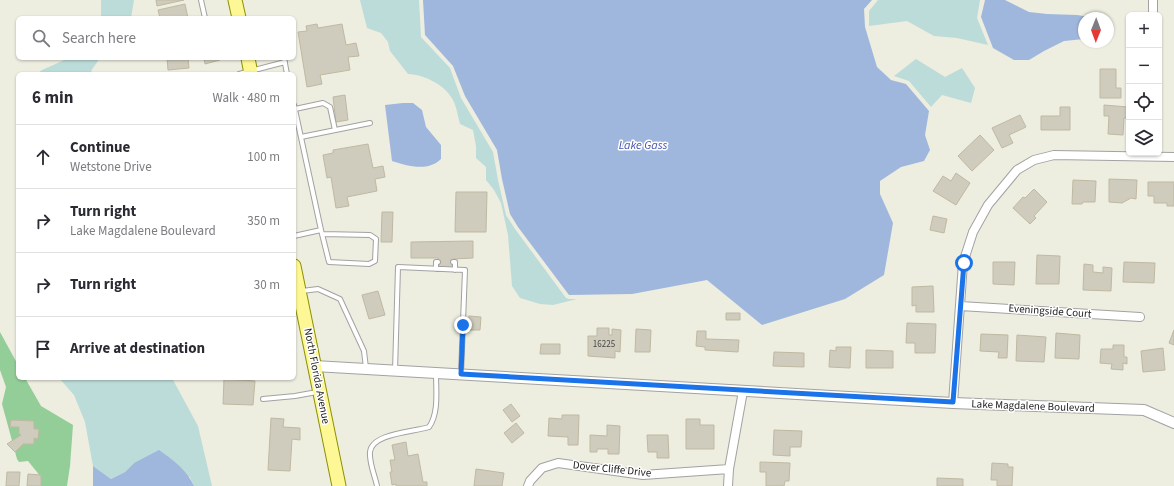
<!DOCTYPE html>
<html lang="en">
<head>
<meta charset="utf-8">
<style>
  body { margin:0; font-family:"Source Sans 3",sans-serif; background:#f2f2f3; color:#2b2b33 }
  .controls { position:absolute; right:12px; top:12px; display:grid; overflow:hidden; border-radius:6px; box-shadow:0 1px 3px #0004 }
  .controls button { width:36px; height:36px; display:grid; place-items:center; padding:0; border:0; border-bottom:1px solid #e1e1e2; background:#fff; color:#2b2b33; font:20px sans-serif }
  .compass { position:absolute; left:1078px; top:12px; width:36px; height:36px; border-radius:50%; background:#fff; box-shadow:0 1px 3px #0004; rotate:181deg }
  .stop { position:absolute; width:12px; height:12px; margin:-9px; border:3px solid #1a73e8; border-radius:50%; background:#fff }
  .stop.end { background:#1a73e8; border-color:#fff; box-shadow:0 1px 4px #0008 }
  .list { margin:0; padding:0; list-style:none }
  h2 { display:flex; justify-content:space-between; align-items:center; height:52px; margin:0; padding:0 16px; font-size:17px }
  h2 small { font-size:13px; font-weight:400; color:#7c7c81 }
  .list li { display:grid; grid-template-columns:26px 1fr auto; gap:12px; align-items:center; box-sizing:border-box; height:64px; padding:0 16px; border-top:1px solid #e1e1e2 }
  .list b { display:block; font-size:15px; white-space:nowrap }
  .list p { margin:0; font-size:13px; white-space:nowrap; color:#7c7c81 }
  .list em { font-size:13px; font-style:normal; color:#7c7c81 }
  .icon { flex:none; width:22px; height:22px; fill:none; stroke:currentColor; stroke-width:2; stroke-linecap:round; stroke-linejoin:round }
  .map { position:relative; flex:none; width:1174px; height:486px; overflow:hidden }
  .search { position:absolute; background:#fff; box-shadow:0 1px 3px #0004; left:16px; top:16px; width:280px; height:44px; display:flex; align-items:center; gap:10px; box-sizing:border-box; padding:0 14px; border-radius:6px; color:#7c7c81; font-size:15px }
  .panel { position:absolute; background:#fff; box-shadow:0 1px 3px #0004; left:16px; top:72px; width:280px; height:308px; border-radius:6px }
  .map>svg:first-child { display:block }
  .forest { fill:#93ce98 }
  .wetland { fill:#bcdcd9 }
  .water { fill:#9fb7dc }
  .building { fill:#d0ccbd; stroke:#bfb9a2 }
  .lines { fill:none; stroke-linecap:round; stroke-linejoin:round }
  .service-casing { stroke:#a2a2a2; stroke-width:6 }
  .minor-casing { stroke:#a2a2a2; stroke-width:10 }
  .tertiary-casing { stroke:#a2a2a2; stroke-width:12 }
  .primary-casing { stroke:#8c9200; stroke-width:15 }
  .service { stroke:#fff; stroke-width:4 }
  .minor { stroke:#fff; stroke-width:8 }
  .tertiary { stroke:#fff; stroke-width:10 }
  .primary { stroke:#fef795; stroke-width:13 }
  .route { stroke:#1a73e8; stroke-width:5 }
  .labels { text-anchor:middle; dominant-baseline:central; stroke-width:3; stroke-linejoin:round; paint-order:stroke }
  .number-label { font-size:9px; fill:#484744 }
  .street-label { font-size:11px; fill:#1b1b1b; stroke:#fff }
  .water-label { font-size:12px; font-style:italic; fill:#4753ac; stroke:#fff }
</style>
</head>
<body>
<div class="map">
<svg width="1174" height="486" viewBox="0 0 1174 486">
  <rect width="100%" height="100%" fill="#edede0"/>
  <!-- forest -->
  <path class="forest" d="M0,332L18,365V378H25L41,406L73,425L70,466L67,486H41V477L28,461L19,462L17,459L2,404L6,387L0,370Z"/>
  <!-- wetland -->
  <path class="wetland" d="M101,0H134L131,18H101Z
    M360,0H419L421,37L450,68L461,98L493,152L498,180L506,215L515,229L566,298L569,299H577L553,305L540,304L520,298L512,286L508,235L501,203L494,190L486,180V167L476,158V146L473,130L460,124C458,117 457,109 454,102C447,86 426,75 408,74L390,51L388,42L381,33L367,28Z
    M878,0H980L977,18L988,45L957,38L934,36L907,21L869,26V11Z
    M69,58H100L91,71L94,74H37L42,70Z
    M916,59L945,77L962,68L975,88L971,103L942,95L931,107L909,81L894,76Z
    M59,378H172L198,426L212,486H194L190,477L134,463L125,472L111,479L93,466L85,422L74,395Z"/>
  <!-- water -->
  <path class="water" d="M423,0H872L864,9L865,27L877,67L891,80L906,84L929,111L925,135L930,150L924,161L901,167L880,181V194L893,223L884,275L845,299L762,325L707,280L632,294L569,295L518,227L510,214L502,179L497,150L465,96L453,66L425,35Z
    M985,0H1005L1029,12L1047,14L1077,15L1097,18H1084V39L1064,41L1044,51L1029,60H1014L993,48L981,17Z
    M403,103H413L422,110L426,127L441,145V159C428,172 407,166 392,161L385,105Z
    M159,450C173,460 187,470 194,486H93V466L111,479L125,472L134,463Z"/>
  <!-- building -->
  <path class="building" d="M156,0H184L157,6Z
    M185,4L188,18H160L158,10Z
    M317,24L318,28L342,24L346,45L356,43L359,56L348,57L350,70L320,75L322,84L307,87L298,32L307,31L306,26Z
    M167,58H188L189,68L168,70Z
    M204,58H219L220,60L205,64Z
    M1100,69H1116V88H1121V98H1100Z
    M345,95L348,120L336,122L333,97Z
    M1104,105L1128,107V118H1124L1123,135L1108,134L1109,116H1104Z
    M1060,107H1070V130H1041V116H1060Z
    M1020,115L1026,127L1009,135L1013,143L1002,148L992,128Z
    M980,135L994,150L972,171L958,156Z
    M368,144L373,168L383,166L385,177L375,179L377,191L347,197L349,206L336,208L331,177L327,178L323,155L333,153V150Z
    M956,173L970,183L956,205L933,191L943,176L951,181Z
    M1109,179L1137,180L1136,199L1131,198L1122,203L1109,202Z
    M1073,180L1096,181L1095,202H1083L1082,204H1072Z
    M1148,182H1174V206H1167V203H1154V196H1148Z
    M1034,189L1047,202L1034,216L1036,218L1030,224L1013,208L1023,197L1025,198Z
    M456,192H487L486,232H455Z
    M382,212H393L392,242H381Z
    M933,216L947,219L944,233L930,230Z
    M473,241V258L453,259V269H439L438,258H411V242Z
    M1037,255L1060,256L1059,284H1036Z
    M993,262H1015L1014,285L993,284Z
    M1124,262L1155,263L1154,283L1123,282Z
    M1084,264L1093,265V272L1103,273V267L1112,268L1111,291L1083,290Z
    M933,286L934,312H916V305L912,306V287Z
    M378,291L385,315L369,319L362,295Z
    M726,313H740V320H726Z
    M469,316L481,317L480,330H468Z
    M907,323L936,324L935,353H915V343H906Z
    M597,328H609V335H612V329L621,330L620,352L615,351V358L588,356V336H597Z
    M636,329L651,330L650,352H635Z
    M1174,330V345L1169,343Z
    M697,331H706V339L739,340L738,352L705,350V347L696,346Z
    M1056,333L1080,335L1079,359L1055,358Z
    M981,334L1008,335L1007,358H998L999,352L980,351Z
    M1017,335L1046,337L1044,362L1016,361Z
    M541,344H560V354H540Z
    M1113,345H1124V357H1127V364L1123,363V370L1111,369L1112,364L1100,363L1101,349H1113Z
    M836,347H851L850,368L829,367L830,350L836,351Z
    M1163,348L1165,370L1143,372L1141,351Z
    M866,350L893,351V368H866Z
    M774,352L804,353V367L773,366Z
    M224,379L255,381L253,405L223,404Z
    M511,404L520,416L512,422L503,410Z
    M562,415H579L578,445H568V437L548,436L549,418L562,419Z
    M271,418L284,419L283,427L300,428V440L292,439L290,471L268,470Z
    M686,419H700V425H714V449H686Z
    M11,420L34,421V429H39L38,439L34,438V444H23L15,452L7,444L21,435L19,434V427H10Z
    M516,423L524,433L512,443L504,433Z
    M607,425L620,426L619,454H608V449H597V452H590V435L607,436Z
    M774,430L802,431L801,447H790V456L773,455Z
    M647,435H668L669,458H657V452H648Z
    M406,442L408,456L418,454L423,482H427V486H396V484L392,485L390,472H392L390,460H395L392,445Z
    M760,462L790,463L789,481H785L784,486H766V472H760Z
    M992,463L1008,464V467H1013L1012,486H997V480H991Z
    M476,469L504,473L502,486H474Z
    M7,472H20L19,486H6Z
    M28,474L41,475V486H27Z
    M937,478L963,479V486H937Z"/>
  <g class="lines">
    <!-- service casing -->
    <g class="service-casing">
      <path id="service" d="M201,0L205,18
        M284,58L287,74
        M239,74L285,62
        M294,105L321,230L294,236
        M295,109L323,103L330,107L335,130
        M301,137L370,123
        M321,230L329,262L369,264L375,261L376,239L370,235L322,234
        M453,262H455V270
        M436,269V262H438
        M302,291L318,289L340,299L364,351L366,368
        M395,371L398,267L465,270L461,374
        M263,399L295,396L317,392
        M377,486C375,476 369,463 370,452C372,433 414,432 429,427C439,413 436,391 436,374"/>
    </g>
    <!-- minor casing -->
    <g class="minor-casing">
      <path id="minor" d="M1153,15V0
        M960,306L1140,317
        M953,403L963,263L973,232L988,205L1017,170L1034,160L1054,155L1174,157
        M528,486L530,481L542,468L558,463L643,475L729,469
        M728,486L729,469L743,391"/>
    </g>
    <!-- tertiary casing -->
    <g class="tertiary-casing">
      <path id="tertiary" d="M314,366L953,403L1144,410L1174,423"/>
    </g>
    <!-- primary casing -->
    <g class="primary-casing">
      <path id="primary" d="M235,0L239,18
        M248,58L251,74
        M294,266L339,486"/>
    </g>
    <!-- service -->
    <use href="#service" class="service"/>
    <!-- minor -->
    <use href="#minor" class="minor"/>
    <!-- tertiary -->
    <use href="#tertiary" class="tertiary"/>
    <!-- primary -->
    <use href="#primary" class="primary"/>
  </g>
  <g class="lines">
    <!-- route -->
    <path class="route" d="M463,325L461,374L953,402L964,263"/>
  </g>
  <g class="labels">
    <!-- number labels -->
    <g class="number-label">
      <text x="604" y="344">16225</text>
    </g>
    <!-- street labels -->
    <g class="street-label">
      <text transform="translate(1050 311) rotate(4)">Eveningside Court</text>
      <text transform="translate(317 376) rotate(79)">North Florida Avenue</text>
      <text transform="translate(1033 406) rotate(2)">Lake Magdalene Boulevard</text>
      <text transform="translate(612 469) rotate(6)">Dover Cliffe Drive</text>
    </g>
    <!-- water labels -->
    <g class="water-label">
      <text x="643" y="145">Lake Gass</text>
    </g>
  </g>
</svg>
<div class="controls">
<button>+</button>
<button>−</button>
<button><svg class="icon" aria-label="locate" viewBox="0 0 24 24"><circle cx="12" cy="12" r="6"/><path d="M12 2v4M12 18v4M2 12h4M18 12h4"/></svg></button>
<button><svg class="icon" aria-label="layers" viewBox="0 0 24 24"><path d="M12 4l9 5-9 5-9-5zM3 14l9 5 9-5"/></svg></button>
</div>
<svg class="compass" viewBox="-18 -18 36 36"><path d="M0-13l5 13h-10z" fill="#e53935"/><path d="M0 13l5-13h-10z" fill="#7c7c81"/></svg>
<div class="stop" style="left:964px;top:263px"></div>
<div class="stop end" style="left:463px;top:325px"></div>
<div class="search"><svg class="icon" aria-label="search" viewBox="0 0 24 24"><circle cx="10" cy="10" r="6"/><path d="M15 15l6 6"/></svg>Search here</div>
<section class="panel">
<h2>6 min<small>Walk · 480 m</small></h2>
<ul class="list">
<li><svg class="icon" aria-label="ahead" viewBox="0 0 24 24"><path d="M12 20V5M6 11l6-6 6 6"/></svg><div><b>Continue</b><p>Wetstone Drive</p></div><em>100 m</em></li>
<li><svg class="icon" aria-label="right" viewBox="0 0 24 24"><path d="M7 20v-9h11M14 6l5 5-5 5"/></svg><div><b>Turn right</b><p>Lake Magdalene Boulevard</p></div><em>350 m</em></li>
<li><svg class="icon" aria-label="right" viewBox="0 0 24 24"><path d="M7 20v-9h11M14 6l5 5-5 5"/></svg><div><b>Turn right</b></div><em>30 m</em></li>
<li><svg class="icon" aria-label="arrive" viewBox="0 0 24 24"><path d="M6 21V4h12l-3 4 3 4H6"/></svg><div><b>Arrive at destination</b></div></li>
</ul>
</section>
</div>
</body>
</html>
